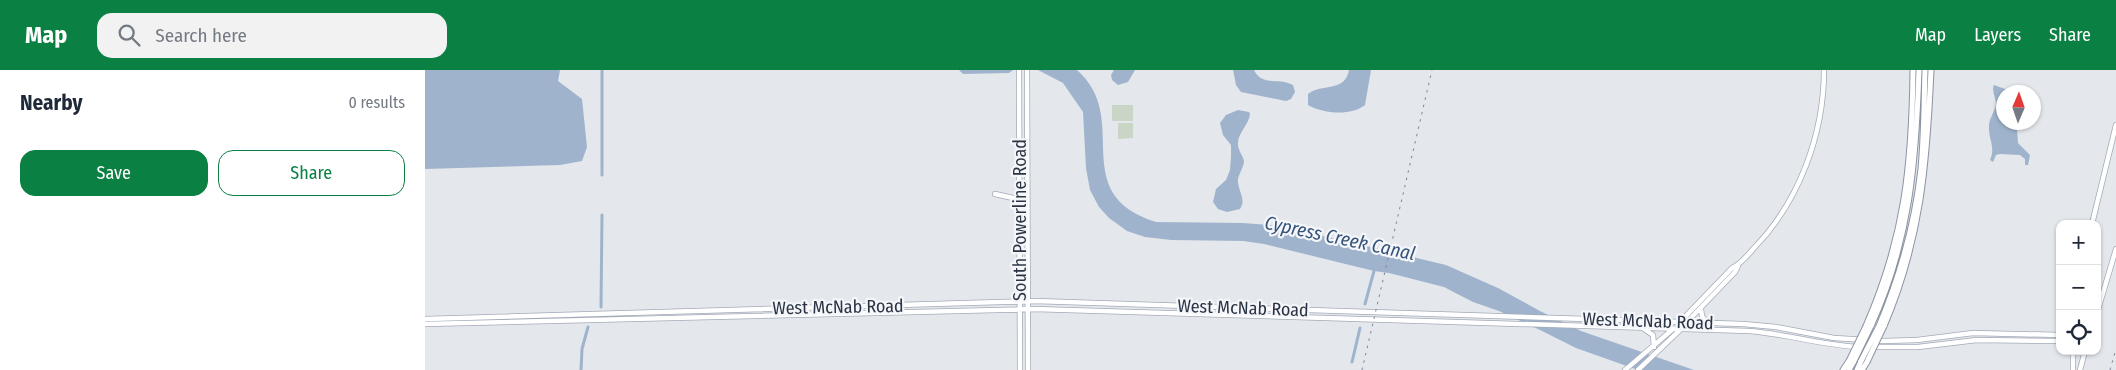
<!DOCTYPE html>
<html lang="en">
<head>
<meta charset="utf-8">
<style>
  body { margin:0; font-family:"Fira Sans Condensed",sans-serif; background:#f2f2f3; color:#1f2937 }
  .controls { position:absolute; right:15px; bottom:15px; display:grid; overflow:hidden; border-radius:10px; box-shadow:0 1px 4px #0004 }
  .controls button { width:45px; height:45px; display:grid; place-items:center; padding:0; border:0; border-bottom:1px solid #e0e1e3; background:#fff; color:#1f2937; font:25px sans-serif }
  .compass { position:absolute; left:1571px; top:15px; width:45px; height:45px; border-radius:50%; background:#fff; box-shadow:0 1px 4px #0004; rotate:2deg }
  .list { margin:0; padding:0; list-style:none }
  h2 { display:flex; justify-content:space-between; align-items:center; height:65px; margin:0; padding:0 20px; font-size:21px }
  h2 small { font-size:16px; font-weight:400; color:#747a83 }
  .actions { display:flex; gap:10px; padding:15px 20px }
  .actions a { flex:1; padding:11px 0; border:1px solid #0b8043; border-radius:15px; text-align:center; font-size:18px; color:#0b8043 }
  .actions .main { background:#0b8043; color:#fff }
  .icon { flex:none; width:28px; height:28px; fill:none; stroke:currentColor; stroke-width:2; stroke-linecap:round; stroke-linejoin:round }
  .map { position:relative; flex:none; width:1691px; height:300px; overflow:hidden }
  header { display:flex; align-items:center; gap:30px; box-sizing:border-box; height:70px; padding:0 25px; background:#0b8043; color:#fff }
  header strong { font-size:24px }
  nav { display:flex; gap:28px; margin-inline-start:auto; font-size:18px }
  .search { width:350px; height:45px; background:#f2f2f3; display:flex; align-items:center; gap:12px; box-sizing:border-box; padding:0 18px; border-radius:15px; color:#747a83; font-size:19px }
  main { display:flex }
  aside { flex:1; background:#fff }
  .map>svg:first-child { display:block }
  .green { fill:#c9d6c5 }
  .water { fill:#9fb4cc }
  .lines { fill:none; stroke-linecap:round; stroke-linejoin:round }
  .canal { stroke:#9fb4cc; stroke-width:3 }
  .major-casing { stroke:#a3abb8; stroke-width:6 }
  .highway-casing { stroke:#8b94a3; stroke-width:7 }
  .major { stroke:#fff; stroke-width:4.5 }
  .highway { stroke:#fff; stroke-width:5 }
  .rail { stroke:#7d8696; stroke-width:1; stroke-dasharray:2.5 5; stroke-linecap:butt }
  .highway-bridge-casing { stroke:#8b94a3; stroke-width:7; stroke-linecap:butt }
  .highway-bridge { stroke:#fff; stroke-width:5 }
  .labels { text-anchor:middle; dominant-baseline:central; stroke-width:4.5; stroke-linejoin:round; paint-order:stroke }
  .street-label { font-size:18px; fill:#2b3445; stroke:#f4f6f9 }
  .water-label { font-size:19px; font-style:italic; fill:#34527a; stroke:#f4f6f9 }
</style>
</head>
<body>
<header>
<strong>Map</strong>
<div class="search"><svg class="icon" aria-label="search" viewBox="0 0 24 24"><circle cx="10" cy="10" r="6"/><path d="M15 15l6 6"/></svg>Search here</div>
<nav><a>Map</a><a>Layers</a><a>Share</a></nav>
</header>
<main>
<aside>
<h2>Nearby<small>0 results</small></h2>
<ul class="list">
</ul>
<div class="actions"><a class="main">Save</a><a>Share</a></div>
</aside>
<div class="map">
<svg width="1691" height="300" viewBox="0 0 1691 300">
  <rect width="100%" height="100%" fill="#e4e7ec"/>
  <!-- green -->
  <path class="green" d="M687,35H708V51H687Z
    M693,53H708V68L693,69Z"/>
  <!-- water -->
  <path class="water" d="M0,0H135L133,11L157,29L162,77L157,91L135,95L0,99Z
    M534,0H588L584,3L538,4Z
    M613,0H652C708,49 640,123 731,152L818,153L857,156L1021,195L1073,218L1115,241L1156,261L1269,300H1213L1151,278L1115,260L1074,241L1048,232L1019,217L964,203L949,201L839,174L818,171L746,170L720,167L702,161L684,148L674,137L665,120L661,98L658,42L638,13Z
    M689,0H710L703,12L693,15L687,10L686,5Z
    M808,0H829C837,17 854,7 868,15L870,22L866,29L861,31L816,22L811,15Z
    M924,0H946L940,35C926,46 899,44 883,35V24C896,13 920,23 924,0Z
    M1569,15L1580,19L1590,18L1592,22H1578V52L1592,59L1593,73L1605,85L1603,95H1600V89L1595,85L1575,84L1571,85L1568,92L1565,90C1571,77 1563,69 1564,56C1564,48 1570,42 1571,34C1571,27 1566,21 1569,15Z
    M813,40L824,42L825,44C824,54 814,62 813,72C812,80 818,85 819,91C819,96 814,104 813,109C812,120 822,129 815,139L802,142L793,139L788,132L791,119L801,110L805,100L806,87V75L798,65L795,53L801,45Z"/>
  <g class="lines">
    <!-- canal -->
    <path class="canal" d="M177,0V105
      M940,234L949,201
      M176,237L177,145
      M927,292L935,258
      M156,300L157,279L163,257"/>
    <!-- major casing -->
    <g class="major-casing">
      <path id="major" d="M594,0L595,300
        M602,0L603,300
        M570,124L588,128L592,135V143
        M1667,154L1691,55
        M1276,239L1277,246L1282,253
        M1672,243L1691,179
        M0,249L610,231L1318,254L1351,257L1409,268L1459,271L1492,270L1548,263L1635,265
        M1255,252L1307,198C1316,194 1322,186 1329,178C1374,132 1399,64 1399,0
        M1262,252L1310,202L1313,196
        M0,254L609,239L1324,261C1362,264 1397,275 1434,277
        M1219,259L1228,265L1229,277
        M1447,277H1493L1552,270L1635,271
        M1200,300L1248,259
        M1213,300L1257,258
        M1648,300V281
        M1655,300L1660,281"/>
    </g>
    <!-- highway casing -->
    <g class="highway-casing">
      <path id="highway" d="M1441,256C1480,167 1487,95 1488,0
        M1446,256C1485,171 1491,92 1494,0
        M1454,256C1475,206 1490,153 1496,99C1499,66 1499,33 1500,0
        M1459,256C1496,170 1502,92 1506,0
        M1418,300L1424,291
        M1424,300L1429,291
        M1432,300L1436,291
        M1437,300L1442,292"/>
    </g>
    <!-- major -->
    <use href="#major" class="major"/>
    <!-- highway -->
    <use href="#highway" class="highway"/>
    <!-- rail -->
    <path class="rail" d="M937,300L1007,0
      M1685,300L1691,279"/>
    <!-- highway-bridge casing -->
    <g class="highway-bridge-casing">
      <path id="highway-bridge" d="M1424,291L1441,256
        M1429,291L1446,256
        M1436,291L1454,256
        M1442,292L1459,256"/>
    </g>
    <!-- highway-bridge -->
    <use href="#highway-bridge" class="highway-bridge"/>
  </g>
  <g class="labels">
    <!-- street labels -->
    <g class="street-label">
      <text transform="translate(595 150) rotate(-90)">South Powerline Road</text>
      <text transform="translate(413 237) rotate(-1)">West McNab Road</text>
      <text transform="translate(818 238) rotate(2)">West McNab Road</text>
      <text transform="translate(1223 251) rotate(2)">West McNab Road</text>
    </g>
    <!-- water labels -->
    <g class="water-label">
      <text transform="translate(915 168) rotate(12)">Cypress Creek Canal</text>
    </g>
  </g>
</svg>
<div class="controls">
<button>+</button>
<button>−</button>
<button><svg class="icon" aria-label="locate" viewBox="0 0 24 24"><circle cx="12" cy="12" r="6"/><path d="M12 2v4M12 18v4M2 12h4M18 12h4"/></svg></button>
</div>
<svg class="compass" viewBox="-18 -18 36 36"><path d="M0-13l5 13h-10z" fill="#e53935"/><path d="M0 13l5-13h-10z" fill="#747a83"/></svg>
</div>
</main>
</body>
</html>
